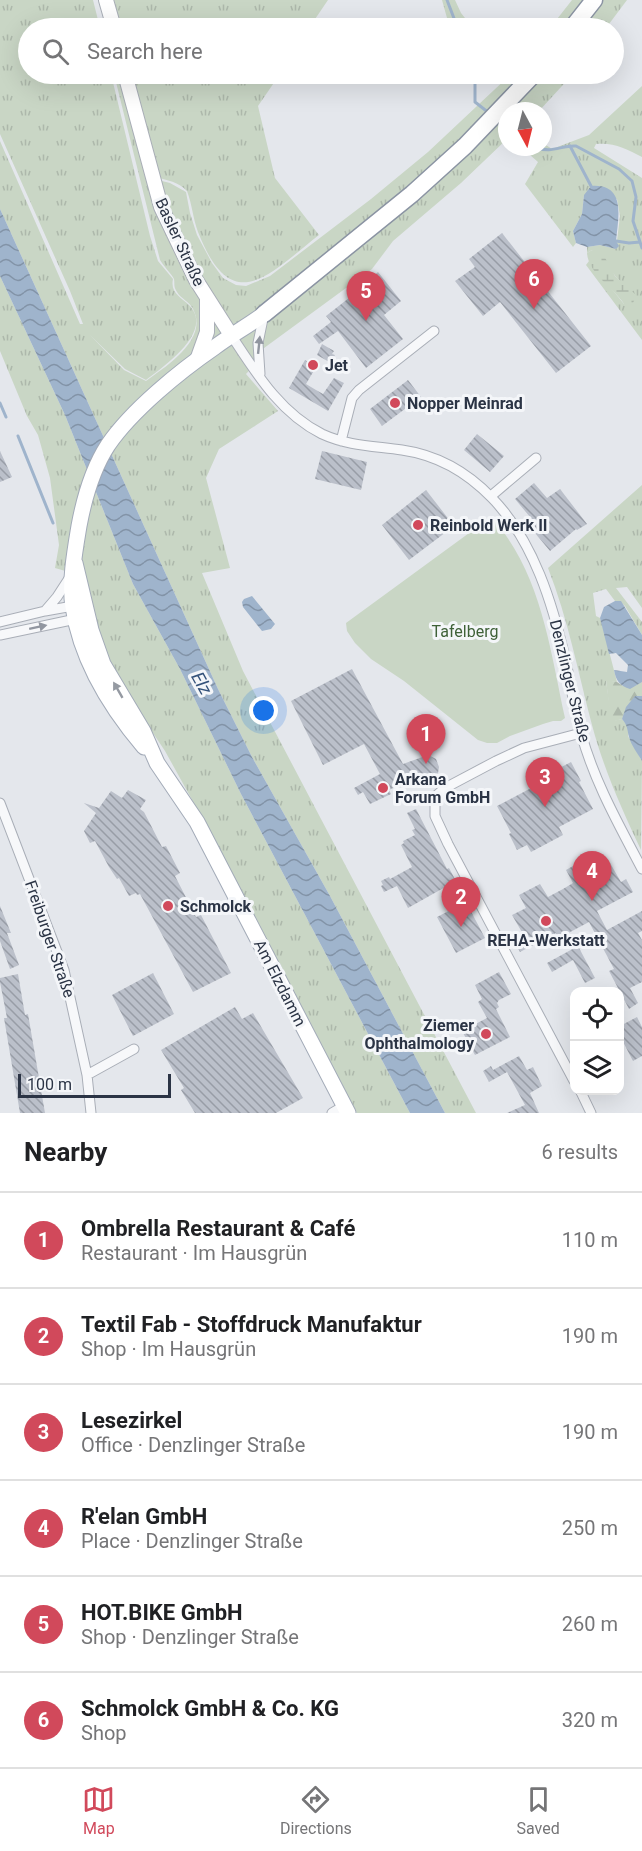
<!DOCTYPE html>
<html lang="en">
<head>
<meta charset="utf-8">
<style>
  body { margin:0; font-family:Roboto,sans-serif; background:#f6f6f6; color:#202124 }
  .controls { position:absolute; right:18px; bottom:18px; display:grid; overflow:hidden; border-radius:12px; box-shadow:0 6px 24px #0002 }
  .controls button { width:54px; height:54px; display:grid; place-items:center; padding:0; border:0; border-bottom:2px solid #e0e0e0; background:#fff; color:#202124; font:30px sans-serif }
  .compass { position:absolute; left:498px; top:102px; width:54px; height:54px; border-radius:50%; background:#fff; box-shadow:0 6px 24px #0002; rotate:173deg }
  .scale { position:absolute; left:18px; bottom:15px; width:153px; box-sizing:border-box; padding-left:6px; border:3px solid #2b3445; border-top:0; font-size:16px; line-height:21px; white-space:nowrap; color:#2b3445; -webkit-text-stroke:4px #f4f6f9; paint-order:stroke }
  .you { position:absolute; left:264px; top:711px; width:21px; height:21px; margin:-15px; border:4px solid #fff; border-radius:50%; background:#1a73e8; box-shadow:0 0 0 9px #1a73e833 }
  .badge { display:grid; place-items:center; width:39px; height:39px; border-radius:50%; background:#d1495b; color:#fff; font-size:20px; font-weight:700 }
  .pin { position:absolute; translate:-50% -50px; filter:drop-shadow(0 2px 3px #0008) }
  .pin::after { content:''; position:absolute; top:32px; width:21px; height:18px; background:inherit; clip-path:polygon(0 0,100% 0,50% 100%) }
  .list { margin:0; padding:0; list-style:none }
  h2 { display:flex; justify-content:space-between; align-items:center; height:78px; margin:0; padding:0 24px; font-size:26px }
  h2 small { font-size:20px; font-weight:400; color:#757577 }
  .list li { display:grid; grid-template-columns:39px 1fr auto; gap:18px; align-items:center; box-sizing:border-box; height:96px; padding:0 24px; border-top:2px solid #e0e0e0 }
  .list b { display:block; font-size:22px; white-space:nowrap }
  .list p { margin:0; font-size:20px; white-space:nowrap; color:#757577 }
  .list em { font-size:20px; font-style:normal; color:#757577 }
  .icon { flex:none; width:33px; height:33px; fill:none; stroke:currentColor; stroke-width:2; stroke-linecap:round; stroke-linejoin:round }
  .map { position:relative; flex:none; width:642px; height:1113px; overflow:hidden }
  .search { position:absolute; background:#fff; box-shadow:0 6px 24px #0002; left:18px; right:18px; top:18px; height:66px; display:flex; align-items:center; gap:15px; box-sizing:border-box; padding:0 21px; border-radius:33px; color:#757577; font-size:22px }
  .sheet { height:654px; background:#fff }
  nav { display:flex; justify-content:space-around; align-items:center; box-sizing:border-box; height:84px; border-top:2px solid #e0e0e0; background:#fff; font-size:16px; color:#757577 }
  nav a { display:grid; justify-items:center; gap:3px }
  nav .on { color:#d1495b }
  .map>svg:first-child { display:block }
  .grass { fill:url(#grass-tufts) }
  .forest { fill:url(#forest-firs) }
  .wetland { fill:url(#wetland-marsh) }
  .park { fill:#c9d6c5 }
  .water { fill:url(#water-waves) }
  .lines { fill:none; stroke-linecap:round; stroke-linejoin:round }
  .stream { stroke:#9fb4cc; stroke-width:3 }
  .building { fill:url(#building-back-hatch) }
  .street-casing { stroke:#a9aeb7; stroke-width:11 }
  .secondary-casing { stroke:#a9aeb7; stroke-width:16 }
  .primary-casing { stroke:#a3abb8; stroke-width:17 }
  .highway-casing { stroke:#8b94a3; stroke-width:19 }
  .street { stroke:#f7f8fa; stroke-width:9 }
  .secondary { stroke:#fff; stroke-width:14 }
  .primary { stroke:#fff; stroke-width:15 }
  .highway { stroke:#fff; stroke-width:16 }
  .oneway { fill:#9196a0 }
  .oneway2 { fill:#959aa2 }
  .poi-dot { fill:#d1495b; stroke:#f4f6f9; stroke-width:2 }
  .labels { text-anchor:middle; dominant-baseline:central; stroke-width:6; stroke-linejoin:round; paint-order:stroke }
  .street-label { font-size:16px; fill:#2b3445; stroke:#f4f6f9 }
  .poi-label { font-size:16px; font-weight:bold; fill:#2b3445; stroke:#f4f6f9; text-anchor:start }
  .park-label { font-size:16px; fill:#3f6138; stroke:#f4f6f9 }
  .water-label { font-size:18px; font-style:italic; fill:#34527a; stroke:#f4f6f9 }
</style>
</head>
<body>
<div class="map">
<svg width="642" height="1113" viewBox="0 0 642 1113">
  <defs>
    <pattern id="grass-tufts" width="24" height="20" patternUnits="userSpaceOnUse" patternTransform="scale(1.5)"><rect width="24" height="20" fill="#c9d6c5"/><path d="M3 7l-1-3M5 7V3M7 7l1-3M15 17l-1-3M17 17v-4M19 17l1-3" fill="none" stroke="#adb8ab"/></pattern>
    <pattern id="forest-firs" width="22" height="20" patternUnits="userSpaceOnUse" patternTransform="scale(1.5)"><rect width="22" height="20" fill="#c9d6c5"/><path d="M5 1l3.5 6h-7zM16 11l3.5 6h-7z" fill="#adb8ab"/></pattern>
    <pattern id="wetland-marsh" width="20" height="14" patternUnits="userSpaceOnUse" patternTransform="scale(1.5)"><rect width="20" height="14" fill="#c9d6c5"/><path d="M1 5h8M5 5V1M11 12h8M15 12V8" fill="none" stroke="#adb8ab"/></pattern>
    <pattern id="water-waves" width="16" height="10" patternUnits="userSpaceOnUse" patternTransform="scale(1.5)"><rect width="16" height="10" fill="#9fb4cc"/><path d="M0 5q4-4 8 0t8 0" fill="none" stroke="#8293a7"/></pattern>
    <pattern id="building-back-hatch" width="6" height="6" patternUnits="userSpaceOnUse" patternTransform="scale(1.5)"><rect width="6" height="6" fill="#bbc0ca"/><path d="M-1 5l2 2M0 0l6 6M5-1l2 2" fill="none" stroke="#989da6"/></pattern>
  </defs>
  <rect width="100%" height="100%" fill="#e4e7ec"/>
  <!-- grass -->
  <path class="grass" d="M0,0H93L100,28H28V74H111L150,236L158,261L173,279C170,293 181,297 189,305C215,331 164,366 146,380L125,369L90,335L124,370L146,381C167,366 209,339 193,309C189,301 181,299 177,292C173,286 175,284 174,279C173,276 162,264 160,260L114,74H122L150,178L170,183L186,192L190,213L197,235L212,263L223,278L236,285L246,286L270,276L371,199L428,152L511,74H573L539,111H507V139L461,183L393,241L372,269L260,351V359L246,374L278,411L219,449L206,478L230,568L202,573L243,671L476,1113H445L330,896L252,757L218,689L0,209V141L80,324H83L70,291L0,134Z
    M109,0H328L309,28H116Z
    M442,0H455L461,13L473,28H458L447,18Z
    M572,0H627L606,28H550Z
    M128,74H280L258,106L275,178L319,235C268,275 232,319 198,232C193,219 192,204 187,191C179,182 167,180 155,177Z
    M642,86V157C627,149 613,142 596,144L594,148L642,178V340L586,265L589,261L624,304L620,281L592,250L587,253V247L600,245L616,249L620,216L617,199L584,195L582,214L573,231L576,243L573,247L525,184L538,162L521,147H543V143L552,149L589,135Z
    M0,276L65,415L133,584L180,669L241,794L410,1113H357L227,863L165,751L117,679L107,659L89,598L86,577L55,568L59,545L50,478L38,435L27,416L0,351Z
    M642,485V608L627,587L616,588L642,622V635L625,606L619,601H615L606,589L593,593L596,616L600,618L602,624L617,682L606,681L612,721L622,719L627,725L629,730L628,736L642,761L641,850C622,810 603,767 592,725C578,672 568,619 548,568Z"/>
  <!-- forest -->
  <path class="forest" d="M606,680L617,682L623,686L642,682V696H635L622,719L611,722Z"/>
  <!-- wetland -->
  <path class="wetland" d="M592,250L603,254L615,276L635,294L636,296L633,303L628,306L624,304C614,288 588,273 587,253Z"/>
  <!-- park -->
  <path class="park" d="M491,517C541,571 550,649 565,718L561,721H553L543,724L510,736L497,743H487L478,740L404,681L371,659L355,643L347,631L346,623Z"/>
  <!-- water -->
  <path class="water" d="M591,186C627,183 618,219 616,241L619,246L616,249L600,245L587,247L576,243L573,231L582,214L584,195Z
    M0,209L218,689L252,757L330,896L445,1113H410L241,794L180,669L133,584L65,415L0,276Z
    M252,596L275,624L271,629L262,631L243,607L242,602L244,599Z
    M615,601H621L642,635V682L630,689C620,686 616,681 614,670L627,672L628,665L616,653L609,654L600,618L604,607Z
    M635,696H642V761C638,754 631,745 629,737C627,729 628,726 622,719L626,707Z"/>
  <g class="lines">
    <!-- stream -->
    <path class="stream" d="M447,0L455,21L467,28
      M475,74V102L489,113
      M499,120L507,126
      M570,146L591,186
      M535,147C552,154 561,145 576,146L619,169L632,181L636,197L633,221L642,248
      M616,241L629,243L640,242
      M0,403L6,417
      M18,436L53,523"/>
  </g>
  <!-- building -->
  <path class="building" d="M502,233L591,346L556,373L500,302L483,316L455,281L475,267L469,259Z
    M378,272L401,301L384,315L403,339L366,368L338,331L319,344L313,336L331,322L326,316L368,283L367,281Z
    M322,344L334,351L332,354L335,355L331,363L317,355Z
    M305,360L316,367L306,384L316,390L323,394L334,378L344,383L328,411L289,388Z
    M408,380L421,397L382,426L370,409Z
    M477,434L504,456L490,472L464,450Z
    M0,451L12,477L0,482Z
    M322,451L367,462L361,490L315,479Z
    M534,483L547,498L560,489L587,524L577,530L576,529L550,551L530,527L535,523L515,499Z
    M426,490L454,526L409,560L382,525Z
    M352,669L403,764L428,755L436,759L439,767L438,773L432,779H424L417,776L389,790L391,794L370,804L363,792L358,795L354,788L380,774L364,744L323,765L291,701Z
    M571,762L581,781L579,782L593,809L559,827L563,835L531,852L527,845L517,850L509,834L511,833L497,806L554,776L552,772Z
    M128,790L146,800L140,809L144,812L162,847L166,846L180,873L175,876L196,917L201,915L231,973L193,992L140,894L137,895L136,893L129,896L119,878L117,879L109,867L95,841L90,843L84,831L96,813L84,803L99,808L111,791L122,798Z
    M416,809L447,869L449,868L456,881L408,908L397,886L384,892L381,886L383,885L381,881L389,877L390,879L412,867L401,845L404,843L403,841L415,835L412,830L415,829L407,813Z
    M587,858L595,871L610,863L621,882L626,879L633,892L597,911L607,930L642,911V931L638,933L642,940V982L630,988L638,1003L629,1009L609,971L614,969L589,922L559,938L556,933L520,952L513,939L523,934L512,915L526,908L519,895L540,884L548,897L563,889L573,883L566,870Z
    M466,902L485,938L456,953L437,917Z
    M0,906L11,933H7L19,965L10,969L0,941Z
    M578,946L595,978L585,983L573,960L552,972L547,963Z
    M499,972L511,994L499,1000L497,1003L499,1007L496,1009L510,1037L475,1055L462,1031L487,1018L478,1002L482,999L475,985Z
    M153,973L174,1014L133,1036L112,995Z
    M18,974L25,1015L28,1014L45,1113H20L4,1018H7L0,982V978Z
    M235,1007L242,1019L253,1013L303,1098L276,1113H195L181,1090L184,1088L161,1050Z
    M637,1017L642,1027V1056L633,1061L620,1036V1026Z
    M519,1056L527,1070L533,1067L542,1086L530,1093L539,1113H507L525,1105L507,1072L489,1082L483,1071L491,1066L493,1070Z"/>
  <g class="lines">
    <!-- street casing -->
    <g class="street-casing">
      <path id="street" d="M231,335C256,373 280,413 322,434C348,446 375,446 402,450C437,455 468,473 492,498C534,541 553,605 566,662C571,685 574,709 581,733C594,781 619,825 642,869
        M260,374L258,343L264,314
        M341,441L352,398L359,390L434,331
        M491,496L536,458
        M45,611L57,597L70,577
        M0,622L45,611L73,606
        M0,635L76,619
        M0,803L64,970L87,1075L91,1113
        M87,1075L134,1049
        M574,1081L448,844L435,816V803L437,795L445,788L496,761L524,748L581,733
        M580,1090L591,1113
        M332,1113L344,1106"/>
    </g>
    <!-- secondary casing -->
    <g class="secondary-casing">
      <path id="secondary" d="M106,0L114,28
        M125,74L161,207L196,280L231,335
        M197,360L207,332V299"/>
    </g>
    <!-- primary casing -->
    <g class="primary-casing">
      <path id="primary" d="M75,563L91,630L103,664L143,731L157,763L197,822L348,1113
        M144,747C110,707 81,660 73,607C69,583 75,550 79,526C84,499 93,468 108,445C132,410 180,371 215,347C231,335 248,326 264,314"/>
    </g>
    <!-- highway casing -->
    <g class="highway-casing">
      <path id="highway" d="M572,28L594,0
        M264,314L412,194L465,146L534,74"/>
    </g>
    <!-- street -->
    <use href="#street" class="street"/>
    <!-- secondary -->
    <use href="#secondary" class="secondary"/>
    <!-- primary -->
    <use href="#primary" class="primary"/>
    <!-- highway -->
    <use href="#highway" class="highway"/>
  </g>
  <!-- one-way arrows -->
  <defs><path id="oneway-solid" d="M-6-.8H1V-3.2L6.5 0L1 3.2V.8H-6Z" transform="scale(1.5)"/></defs>
  <g class="oneway">
    <use href="#oneway-solid" transform="translate(259 345) rotate(-84)"/>
    <use href="#oneway-solid" transform="translate(38 627) rotate(-12)"/>
  </g>
  <use class="oneway2" href="#oneway-solid" transform="translate(118 690) rotate(-120)"/>
  <!-- markers -->
  <g class="poi-dot">
    <circle cx="313" cy="365" r="6"/>
    <circle cx="395" cy="403" r="6"/>
    <circle cx="418" cy="525" r="6"/>
    <circle cx="383" cy="788" r="6"/>
    <circle cx="168" cy="906" r="6"/>
    <circle cx="546" cy="921" r="6"/>
    <circle cx="486" cy="1034" r="6"/>
  </g>
  <g class="labels">
    <!-- street labels -->
    <g class="street-label">
      <text transform="translate(180 242) rotate(65)">Basler Straße</text>
      <text transform="translate(570 681) rotate(76)">Denzlinger Straße</text>
      <text transform="translate(50 939) rotate(71)">Freiburger Straße</text>
      <text transform="translate(280 983) rotate(63)">Am Elzdamm</text>
    </g>
    <!-- poi labels -->
    <g class="poi-label">
      <text x="325" y="365">Jet</text>
      <text x="407" y="403">Nopper Meinrad</text>
      <text x="430" y="525">Reinbold Werk II</text>
      <text x="395" y="779">Arkana<tspan x="395" dy="18">Forum GmbH</tspan></text>
      <text x="180" y="906">Schmolck</text>
      <text x="546" y="940" text-anchor="middle">REHA-Werkstatt</text>
      <text x="474" y="1025" text-anchor="end">Ziemer<tspan x="474" dy="18">Ophthalmology</tspan></text>
    </g>
    <!-- park labels -->
    <g class="park-label">
      <text x="465" y="631">Tafelberg</text>
    </g>
    <!-- water labels -->
    <g class="water-label">
      <text transform="translate(202 683) rotate(61)">Elz</text>
    </g>
  </g>
</svg>
<div class="controls">
<button><svg class="icon" aria-label="locate" viewBox="0 0 24 24"><circle cx="12" cy="12" r="6"/><path d="M12 2v4M12 18v4M2 12h4M18 12h4"/></svg></button>
<button><svg class="icon" aria-label="layers" viewBox="0 0 24 24"><path d="M12 4l9 5-9 5-9-5zM3 14l9 5 9-5"/></svg></button>
</div>
<svg class="compass" viewBox="-18 -18 36 36"><path d="M0-13l5 13h-10z" fill="#e53935"/><path d="M0 13l5-13h-10z" fill="#757577"/></svg>
<div class="scale">100 m</div>
<div class="you"></div>
<div class="pin badge" style="left:426px;top:764px">1</div>
<div class="pin badge" style="left:461px;top:927px">2</div>
<div class="pin badge" style="left:545px;top:807px">3</div>
<div class="pin badge" style="left:592px;top:901px">4</div>
<div class="pin badge" style="left:366px;top:321px">5</div>
<div class="pin badge" style="left:534px;top:309px">6</div>
<div class="search"><svg class="icon" aria-label="search" viewBox="0 0 24 24"><circle cx="10" cy="10" r="6"/><path d="M15 15l6 6"/></svg>Search here</div>
</div>
<section class="sheet">
<h2>Nearby<small>6 results</small></h2>
<ul class="list">
<li><span class="badge">1</span><div><b>Ombrella Restaurant &amp; Café</b><p>Restaurant · Im Hausgrün</p></div><em>110 m</em></li>
<li><span class="badge">2</span><div><b>Textil Fab - Stoffdruck Manufaktur</b><p>Shop · Im Hausgrün</p></div><em>190 m</em></li>
<li><span class="badge">3</span><div><b>Lesezirkel</b><p>Office · Denzlinger Straße</p></div><em>190 m</em></li>
<li><span class="badge">4</span><div><b>R'elan GmbH</b><p>Place · Denzlinger Straße</p></div><em>250 m</em></li>
<li><span class="badge">5</span><div><b>HOT.BIKE GmbH</b><p>Shop · Denzlinger Straße</p></div><em>260 m</em></li>
<li><span class="badge">6</span><div><b>Schmolck GmbH &amp; Co. KG</b><p>Shop</p></div><em>320 m</em></li>
</ul>
</section>
<nav>
<a class="on"><svg class="icon" aria-label="map" viewBox="0 0 24 24"><path d="M3 6l6-2 6 2 6-2v14l-6 2-6-2-6 2zM9 4v14M15 6v14"/></svg>Map</a>
<a><svg class="icon" aria-label="directions" viewBox="0 0 24 24"><path d="M12 3l9 9-9 9-9-9zM9 14v-3h6M13 9l2 2-2 2"/></svg>Directions</a>
<a><svg class="icon" aria-label="saved" viewBox="0 0 24 24"><path d="M7 4h10v16l-5-4-5 4z"/></svg>Saved</a>
</nav>
</body>
</html>
